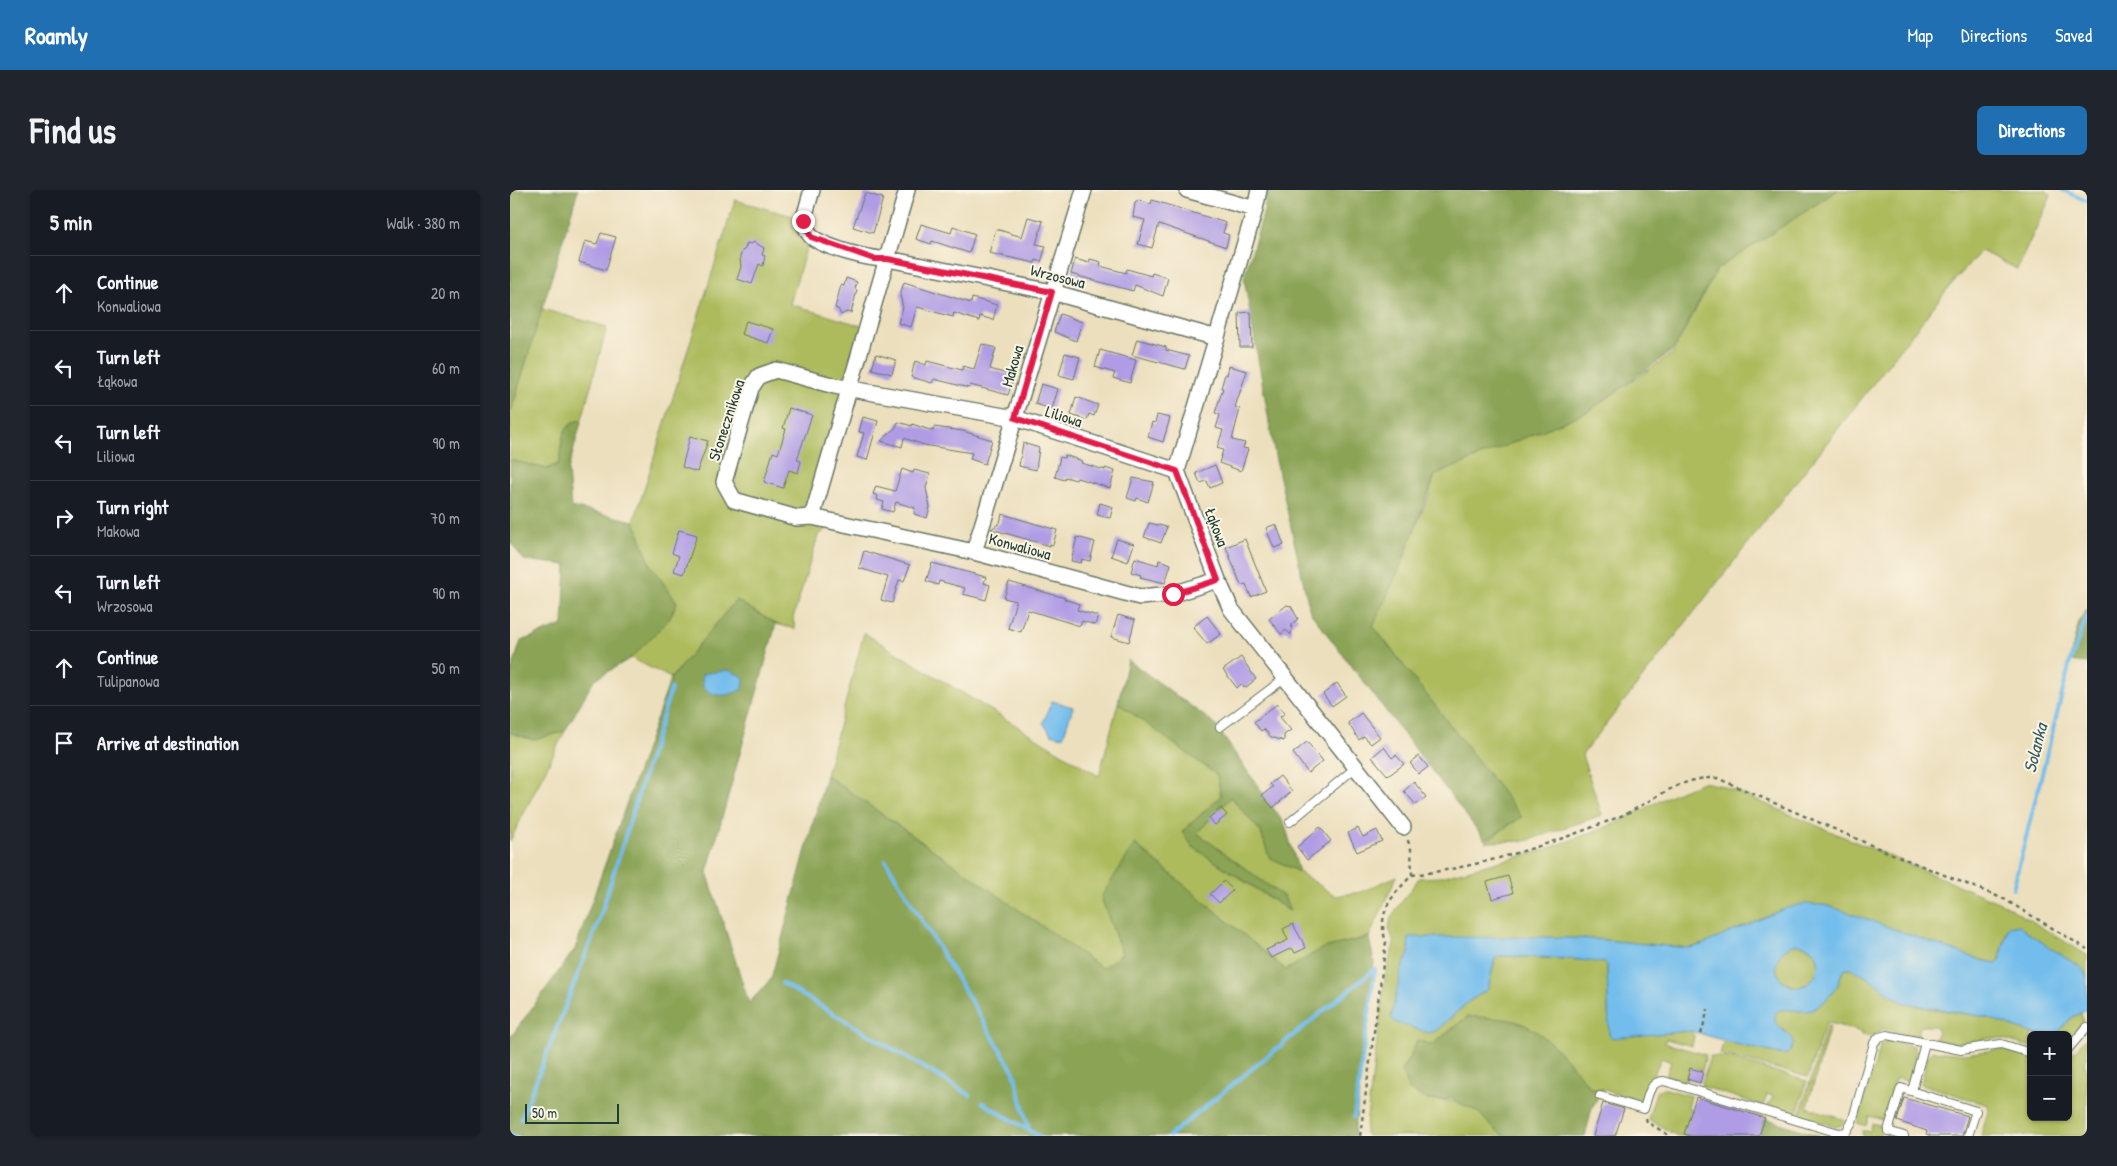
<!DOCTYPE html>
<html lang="en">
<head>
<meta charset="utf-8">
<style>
  body { margin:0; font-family:"Patrick Hand",sans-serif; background:#20242c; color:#f1f3f6 }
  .controls { position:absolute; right:15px; bottom:15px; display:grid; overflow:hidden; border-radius:8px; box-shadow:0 1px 4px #0004 }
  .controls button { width:45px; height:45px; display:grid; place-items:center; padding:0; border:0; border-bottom:1px solid #363941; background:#171b24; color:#f1f3f6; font:25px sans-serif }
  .scale { position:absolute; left:15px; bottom:12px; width:94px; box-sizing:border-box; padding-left:5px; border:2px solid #1f3d34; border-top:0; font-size:14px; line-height:18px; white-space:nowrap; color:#1f3d34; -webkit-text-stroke:4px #fcf5e5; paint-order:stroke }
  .stop { position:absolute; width:15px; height:15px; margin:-11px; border:4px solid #e11d48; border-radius:50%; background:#fff }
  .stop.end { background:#e11d48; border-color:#fff; box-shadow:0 1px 5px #0008 }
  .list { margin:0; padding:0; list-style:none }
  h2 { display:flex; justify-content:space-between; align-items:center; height:65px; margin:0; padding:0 20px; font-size:21px }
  h2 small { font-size:16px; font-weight:400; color:#9ea1a6 }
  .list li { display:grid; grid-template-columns:32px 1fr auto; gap:15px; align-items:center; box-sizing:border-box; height:75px; padding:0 20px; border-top:1px solid #363941 }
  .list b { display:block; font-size:19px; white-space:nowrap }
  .list p { margin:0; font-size:16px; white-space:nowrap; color:#9ea1a6 }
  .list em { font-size:16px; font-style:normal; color:#9ea1a6 }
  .icon { flex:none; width:28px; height:28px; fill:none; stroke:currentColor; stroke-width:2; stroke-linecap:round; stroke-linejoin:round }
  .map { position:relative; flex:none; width:1577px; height:946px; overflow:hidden; border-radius:8px }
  header { display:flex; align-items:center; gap:30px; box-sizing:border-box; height:70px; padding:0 25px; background:#1f6fb2; color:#fff }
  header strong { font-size:24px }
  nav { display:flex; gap:28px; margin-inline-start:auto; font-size:18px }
  .intro { display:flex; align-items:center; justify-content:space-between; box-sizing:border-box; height:120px; padding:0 30px }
  h1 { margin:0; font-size:35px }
  .button { padding:12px 22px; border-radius:8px; background:#1f6fb2; color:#fff; font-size:18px; font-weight:700 }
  main { display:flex; gap:30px; padding:0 30px }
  aside { flex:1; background:#171b24; border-radius:8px; box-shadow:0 1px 4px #0004 }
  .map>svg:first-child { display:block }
  .green { fill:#adbb5d; stroke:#667c48 }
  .forest { fill:#8aa354; stroke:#547044 }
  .water { fill:#73bdec; stroke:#497d90; fill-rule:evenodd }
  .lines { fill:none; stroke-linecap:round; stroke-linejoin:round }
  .stream { stroke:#73bdec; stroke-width:4 }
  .building { fill:#b09ce5 }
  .lane-casing { stroke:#677664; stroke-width:10 }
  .street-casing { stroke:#677664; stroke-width:18 }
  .path { stroke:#677664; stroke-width:2.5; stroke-dasharray:4 4; stroke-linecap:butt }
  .lane { stroke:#fff; stroke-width:8 }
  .street { stroke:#fff; stroke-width:15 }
  .route { stroke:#e11d48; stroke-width:6 }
  .labels { text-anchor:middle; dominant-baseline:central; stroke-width:4; stroke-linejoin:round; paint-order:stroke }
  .street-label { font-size:16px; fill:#1f3d34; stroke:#fcf5e5 }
  .water-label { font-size:18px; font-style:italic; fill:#345d62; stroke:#fcf5e5 }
</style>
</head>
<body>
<header>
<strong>Roamly</strong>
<nav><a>Map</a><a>Directions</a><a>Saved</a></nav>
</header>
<div class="intro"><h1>Find us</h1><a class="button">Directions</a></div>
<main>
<aside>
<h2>5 min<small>Walk · 380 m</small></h2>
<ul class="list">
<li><svg class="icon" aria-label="ahead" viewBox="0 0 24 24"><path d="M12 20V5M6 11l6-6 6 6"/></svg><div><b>Continue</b><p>Konwaliowa</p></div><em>20 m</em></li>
<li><svg class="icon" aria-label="left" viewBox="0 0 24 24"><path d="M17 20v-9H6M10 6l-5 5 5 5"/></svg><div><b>Turn left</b><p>Łąkowa</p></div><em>60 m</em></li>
<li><svg class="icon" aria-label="left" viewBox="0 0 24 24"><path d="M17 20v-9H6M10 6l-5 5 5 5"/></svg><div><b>Turn left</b><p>Liliowa</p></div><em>90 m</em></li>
<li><svg class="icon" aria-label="right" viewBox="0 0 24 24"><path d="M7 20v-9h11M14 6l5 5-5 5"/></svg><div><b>Turn right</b><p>Makowa</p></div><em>70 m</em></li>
<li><svg class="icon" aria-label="left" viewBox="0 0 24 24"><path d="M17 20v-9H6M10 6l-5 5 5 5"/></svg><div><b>Turn left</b><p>Wrzosowa</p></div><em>90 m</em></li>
<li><svg class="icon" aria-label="ahead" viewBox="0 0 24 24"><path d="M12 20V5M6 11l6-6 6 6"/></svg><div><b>Continue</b><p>Tulipanowa</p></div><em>50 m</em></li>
<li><svg class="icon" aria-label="arrive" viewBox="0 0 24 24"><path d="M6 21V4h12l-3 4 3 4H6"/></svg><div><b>Arrive at destination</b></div></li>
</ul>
</aside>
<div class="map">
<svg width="1577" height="946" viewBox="0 0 1577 946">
  <rect width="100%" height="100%" fill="#fcf5e5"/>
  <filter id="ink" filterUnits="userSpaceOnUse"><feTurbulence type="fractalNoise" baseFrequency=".02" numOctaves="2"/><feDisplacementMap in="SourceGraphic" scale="10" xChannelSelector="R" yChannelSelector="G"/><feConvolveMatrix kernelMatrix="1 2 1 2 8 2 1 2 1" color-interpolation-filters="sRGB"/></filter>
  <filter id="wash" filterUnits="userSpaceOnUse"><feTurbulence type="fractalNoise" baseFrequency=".0096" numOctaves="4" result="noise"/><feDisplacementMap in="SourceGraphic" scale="20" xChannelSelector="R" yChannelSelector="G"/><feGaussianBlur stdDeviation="1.12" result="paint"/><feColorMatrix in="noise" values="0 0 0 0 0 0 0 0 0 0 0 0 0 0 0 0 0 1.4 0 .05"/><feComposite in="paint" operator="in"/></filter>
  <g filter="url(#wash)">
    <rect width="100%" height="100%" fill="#ecdfbd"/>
    <!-- green -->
    <path class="green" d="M1328,0H1536L1541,6L1507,79L1471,61L1439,97L1072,565L1092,625L1016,651L975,652L1011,627L863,436L917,311L925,285L1079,221L1163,163L1207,79Z
      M225,10L286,27L283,37L302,38L280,114L355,137L300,322L316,339L308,346L283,428L285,439L266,434L226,410L161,488L121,468L159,430L167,412L141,376L124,331Z
      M32,119L97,137L72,229C49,236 52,252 49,273L37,279L0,270V225Z
      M354,443L589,586L608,513L707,585L711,606L672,642L683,657L779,721L774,707L687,643L721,607L751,642L759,667L789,682L826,706L851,702L887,686L859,747L813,758L776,780L625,654L591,707L612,764L592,779L316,585Z
      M55,541L0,651V543L24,550Z
      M1193,592L1213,596L1495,715L1577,765V787L1576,784L1519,744L1510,735L1498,737L1489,771L1486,773L1471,770L1314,715L1180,758L1084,749L1035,747L899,763L891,781L926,841L958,812L978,799L985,769L988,766L1090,771L1097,776L1099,845L1102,847L1181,841L1184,846L1182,856L1156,849L1155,853L1196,865L1192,881L1180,878L1176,892L1156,886L1161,872L1151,868L1144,885H1141L1130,911L1127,912L1092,899L1081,898L1056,869L958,826L922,855L907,850L901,865L891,881L918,910C936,910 953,911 969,922C979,929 983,939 996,946H857L855,943L876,782L884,753L879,738L881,727L909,688L930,687L1034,660L1104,634L1165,603Z
      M1266 775a21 21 0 1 1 42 0a21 21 0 1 1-42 0Z
      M1336,779H1341L1366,792L1373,799L1410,817L1475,827L1527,845H1521V857L1493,849L1480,848L1460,853H1443L1424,850L1428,842L1425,836H1411L1408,842L1410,847L1373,839L1361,847L1352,845V842L1316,832L1298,887L1210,864L1214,850L1233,856L1275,865L1278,844C1268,838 1256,827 1272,818C1296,824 1313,818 1327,796C1331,790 1330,784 1336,779Z
      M1571,823L1573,834L1558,852V845H1546L1561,828Z
      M1317,836H1320L1297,917L1335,930L1332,935L1326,937L1290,925Z
      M1577,847V868L1574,871L1577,883V946H1471L1479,918L1478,915L1411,894L1418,865L1423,861L1454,864L1492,859L1521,867V927H1558V865L1565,861Z
      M1377,851L1404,856L1406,861L1399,889L1397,891L1388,888L1385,890L1373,930L1359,926L1356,936L1347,933L1371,854Z
      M1200,866L1219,868L1297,891L1287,925L1258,916L1263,906L1257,904L1254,916L1191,896Z
      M1153,898L1181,906L1178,918L1182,919L1181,946H1167L1138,929L1146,902Z
      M1362,933L1372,936L1371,946H1353L1352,941H1360Z"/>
    <!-- forest -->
    <path class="forest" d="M0,0H68L0,225Z
      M757,0H1328L1207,79L1163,160L1079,221L925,285L891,375L863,436L1012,627L975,650L800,422L765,266L734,88L754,21Z
      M72,229L58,280L61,317L124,331L141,376L167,412L159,430L121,468L84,490L55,541L24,550L0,543V485L11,451L53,435L56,375L14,370L0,352V270L37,279L49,274C53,253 49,236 72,229Z
      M226,410L266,434L197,682L239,813L261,789L316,585L592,778L612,764L591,707L625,654L776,780L813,758L859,747L864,772L844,946H0V848L65,759L161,488Z
      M1577,420V473L1559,471L1570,429Z
      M618,470L704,533L775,635L789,682L759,667L751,642L721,607L687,643L774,707L780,721L683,657L672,642L711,606L707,585L608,513Z
      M958,826C972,828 990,827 1005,831C1037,841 1059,873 1081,898L1092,899L1082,918L1075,946H996L985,940L968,922L941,909L918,910L899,900L891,881L901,865L907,850L922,855Z
      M1255,928L1310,946H1249Z"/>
    <!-- water -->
    <path class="water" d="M218,480L234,487L233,499C218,506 206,509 193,497L192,484Z
      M542,511L563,517L553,547L541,544L533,533Z
      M1292,714L1314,715L1334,721L1471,770L1486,773L1490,770L1498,737L1510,735L1519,744L1572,778L1577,787V820L1561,828L1546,845H1527L1475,827L1395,813C1378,805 1366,792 1350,783C1346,781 1340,777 1336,779C1330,782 1330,791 1327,796C1322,805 1312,815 1302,820C1292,824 1270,815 1266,823C1258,841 1289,840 1282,857C1281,861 1279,863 1275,865L1233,856L1181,841L1102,848L1099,845L1097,777L1095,773L1061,769L997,766H989L985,769L978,799L958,812L926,841L919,843L886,833L881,828L891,781L899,763L898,747H1035L1084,749L1180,758L1191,755L1274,719ZM1285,754C1331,756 1299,818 1272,790C1259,776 1270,759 1285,754Z"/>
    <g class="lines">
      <!-- stream -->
      <path class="stream" d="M1552,0L1577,11
        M376,671L504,882L519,940
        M1503,699L1560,472L1577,425
        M272,793L460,905
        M473,913L529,946
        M844,927L865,779
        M11,929L88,733L161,499
        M0,945L4,946
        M659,946L865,779"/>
    </g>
    <g id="blocks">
      <!-- building -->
      <path class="building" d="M355,3L373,8L363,43L343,37Z
        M629,10L641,14L642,10L716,33L713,43L719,45L716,57L649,34L642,58L628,54L635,30L623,27L625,13Z
        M518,27L533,31L526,54L536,56L531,72L526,70L525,73L479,63L486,39L512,47Z
        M411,34L441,43L443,36L465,44L459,63L422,51L421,54L406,49Z
        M91,43L106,47L96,80L69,72L75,51L87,54Z
        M244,52L254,58L252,65L255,66L253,76L249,74L242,94L227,89L231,77L230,67L232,61L235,59L237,53L241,54Z
        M565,69L579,73L580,69L591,72L590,76L616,83L617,79L641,86L642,83L658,88L653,106L625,95L623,101L561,84Z
        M336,88L347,92L345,99L347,100L341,123L337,122L331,125L328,119L325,118L331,95L334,96Z
        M394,92L461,113L462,108L487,115L483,130L470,126L469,131L444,123L443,127L407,117L401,137L388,133L393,118L390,105Z
        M741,122L742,157H730L729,123Z
        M550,124L572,132L566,151L544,142Z
        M236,131L263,139L258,153L231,144Z
        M627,149L656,157V160L679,166L675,179L622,165Z
        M472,154L486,158L480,179L504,186L498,205L460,195L459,198L424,189L422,193L401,187L405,171L416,175L417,171L452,180L453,176L464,179Z
        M590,160L626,170L620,193L603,188L605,183L585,177Z
        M555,163L570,167L564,189L549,185Z
        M366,164L386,170L382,184L362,179Z
        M719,176L737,181L725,217L730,219L722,250L735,253L733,258L738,259L731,281L709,273L713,260L707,258L713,240L706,238L710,225L705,223L713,198H711L715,184L717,185Z
        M531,194L548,199L542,219L525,214Z
        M566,207L588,215L584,226L579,224L577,230L561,225Z
        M279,218L302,225L287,270L291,271L288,283L279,280L273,298L254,292L263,262L268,264L276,239L273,238Z
        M647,225L660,228L653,252L638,247L642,232L645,233Z
        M353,227L368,231L357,270L347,267L354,243L349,242Z
        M388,232L402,236V234L423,241L424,237L453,241L482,250L475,274L460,269L462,263L414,255L394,248L392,257L371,251L386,237Z
        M180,246L198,251L187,282L172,277Z
        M513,253L529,258L526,280L509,276Z
        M555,265L572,271L571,273L595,280V278L605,281L600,298L567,288L566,290L555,287L554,290L545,287L550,267L554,268Z
        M705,275L712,293L700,298L697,291L690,293L686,283Z
        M392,279L403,283L404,280L420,284L416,298L420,317L417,328L404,324L405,318L386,312L383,322L372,319L374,312L367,310L368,306L363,304L366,296L385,301Z
        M623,288L644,292L638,312L627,308L626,311L617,308Z
        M590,313L603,317L600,328L587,325Z
        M492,324L547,340L543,355L540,354V356L481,339L490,333Z
        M639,333L657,337L651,353L634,347Z
        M766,334L774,355L764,358L756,338Z
        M169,340L187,345L174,384L164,381L169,366L162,363Z
        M567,347L585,352L580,371L572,369L571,373L561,371Z
        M607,349L624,354L618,372L601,366Z
        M735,349L756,401L741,407L736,394L731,395L716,357Z
        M354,361L400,375L394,391L389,390L382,413L371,410L378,387L349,378Z
        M625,368L648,375L649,370L661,374L655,393L630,387L631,385L621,382Z
        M422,373L476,387L474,393L480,395L476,410L453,404L455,398L429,391L428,395L416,391Z
        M499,392L555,408L554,409L569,414L567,420L588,426L585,435L572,431L570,436L518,420L511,442L498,438L506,411L494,408Z
        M777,415L781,416L788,429L782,434L781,445L776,440L771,444L759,429Z
        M608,425L625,430L619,452L601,447Z
        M697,426L711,444L697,454L683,437Z
        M731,467L746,489L735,498L731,494L727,498L713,480Z
        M827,493L836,506L822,516L813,504Z
        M767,514L775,523L770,527L781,540L774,545V551L761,547L754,539L751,541L744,532Z
        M851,523L870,547L861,554L854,546L849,550L838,533Z
        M797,552L813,571L798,583L783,563Z
        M874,557L882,568L886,565L894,574L878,586L862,567Z
        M909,566L918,577L909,584L900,573Z
        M770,586L782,601L763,618L752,605L763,597L760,594Z
        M904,592L916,607L906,615L894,601Z
        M711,618L717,625L705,635L699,628Z
        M810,637L821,651L797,670L787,657Z
        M848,638L853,647L867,640L872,651L847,662L838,643Z
        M998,686L1003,703L982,709L977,692Z
        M714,691L723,700L709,713L700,704Z
        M783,734L796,758L785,763L782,758L761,768L756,760L778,750L773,739Z
        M1180,878L1193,882L1190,893L1177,889Z
        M1186,907L1255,928L1249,946H1181L1174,944Z
        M1394,908L1458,926L1452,946H1421L1416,944L1417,941L1387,931Z
        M1093,913L1114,919L1105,946H1083Z"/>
    </g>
  </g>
  <g filter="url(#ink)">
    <use href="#blocks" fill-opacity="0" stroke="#677664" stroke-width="1"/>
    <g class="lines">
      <!-- lane casing -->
      <g class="lane-casing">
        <path id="lane" d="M710,537L775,488
          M780,632L845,578
          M1558,859L1577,837
          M1402,901L1415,853
          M1090,906L1134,919C1138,907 1139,891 1154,891L1329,943L1336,942L1342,932L1364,853L1369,847L1377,845L1451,860L1491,854L1521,863
          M1394,946L1378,941L1391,898L1466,921L1458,946"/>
      </g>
      <!-- street casing -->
      <g class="street-casing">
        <path id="street" d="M302,0L293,31C296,36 298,45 303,48C318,58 360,70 378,69L542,102L707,148
          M677,0L745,19
          M749,0L745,19L667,281L708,390L721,419L893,637
          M667,281L505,228L325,196L266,180L249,186L241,198L214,292L224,310L287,328L302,327L464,362L630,407L663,404L708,390
          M302,327L397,0
          M464,362L574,0"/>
      </g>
      <!-- path -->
      <path class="path" d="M902,685C972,677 1041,654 1106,628C1142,614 1166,586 1207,588L1370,659L1494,709L1577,759
        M1191,844L1198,819
        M1136,928L1137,932L1160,946
        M850,946L876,752C866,722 882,706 902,685L901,659L897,648"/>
      <!-- lane -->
      <use href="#lane" class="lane"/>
      <!-- street -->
      <use href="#street" class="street"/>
    </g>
  </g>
  <g class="lines" filter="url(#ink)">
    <!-- route -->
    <path class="route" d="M293,31L301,47L364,69H378L542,102L505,228L667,281L708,390L663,404"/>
  </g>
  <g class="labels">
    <!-- street labels -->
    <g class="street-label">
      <text transform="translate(548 86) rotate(14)">Wrzosowa</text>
      <text transform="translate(502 176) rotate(-74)">Makowa</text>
      <text transform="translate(554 226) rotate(18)">Liliowa</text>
      <text transform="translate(216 230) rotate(-72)">Słonecznikowa</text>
      <text transform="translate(707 337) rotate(69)">Łąkowa</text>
      <text transform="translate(510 356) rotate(15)">Konwaliowa</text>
    </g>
    <!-- water labels -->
    <g class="water-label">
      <text transform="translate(1525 558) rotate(-76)">Solanka</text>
    </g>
  </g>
</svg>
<div class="controls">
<button>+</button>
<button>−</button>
</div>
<div class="scale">50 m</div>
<div class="stop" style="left:663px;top:404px"></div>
<div class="stop end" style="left:293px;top:31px"></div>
</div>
</main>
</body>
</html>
